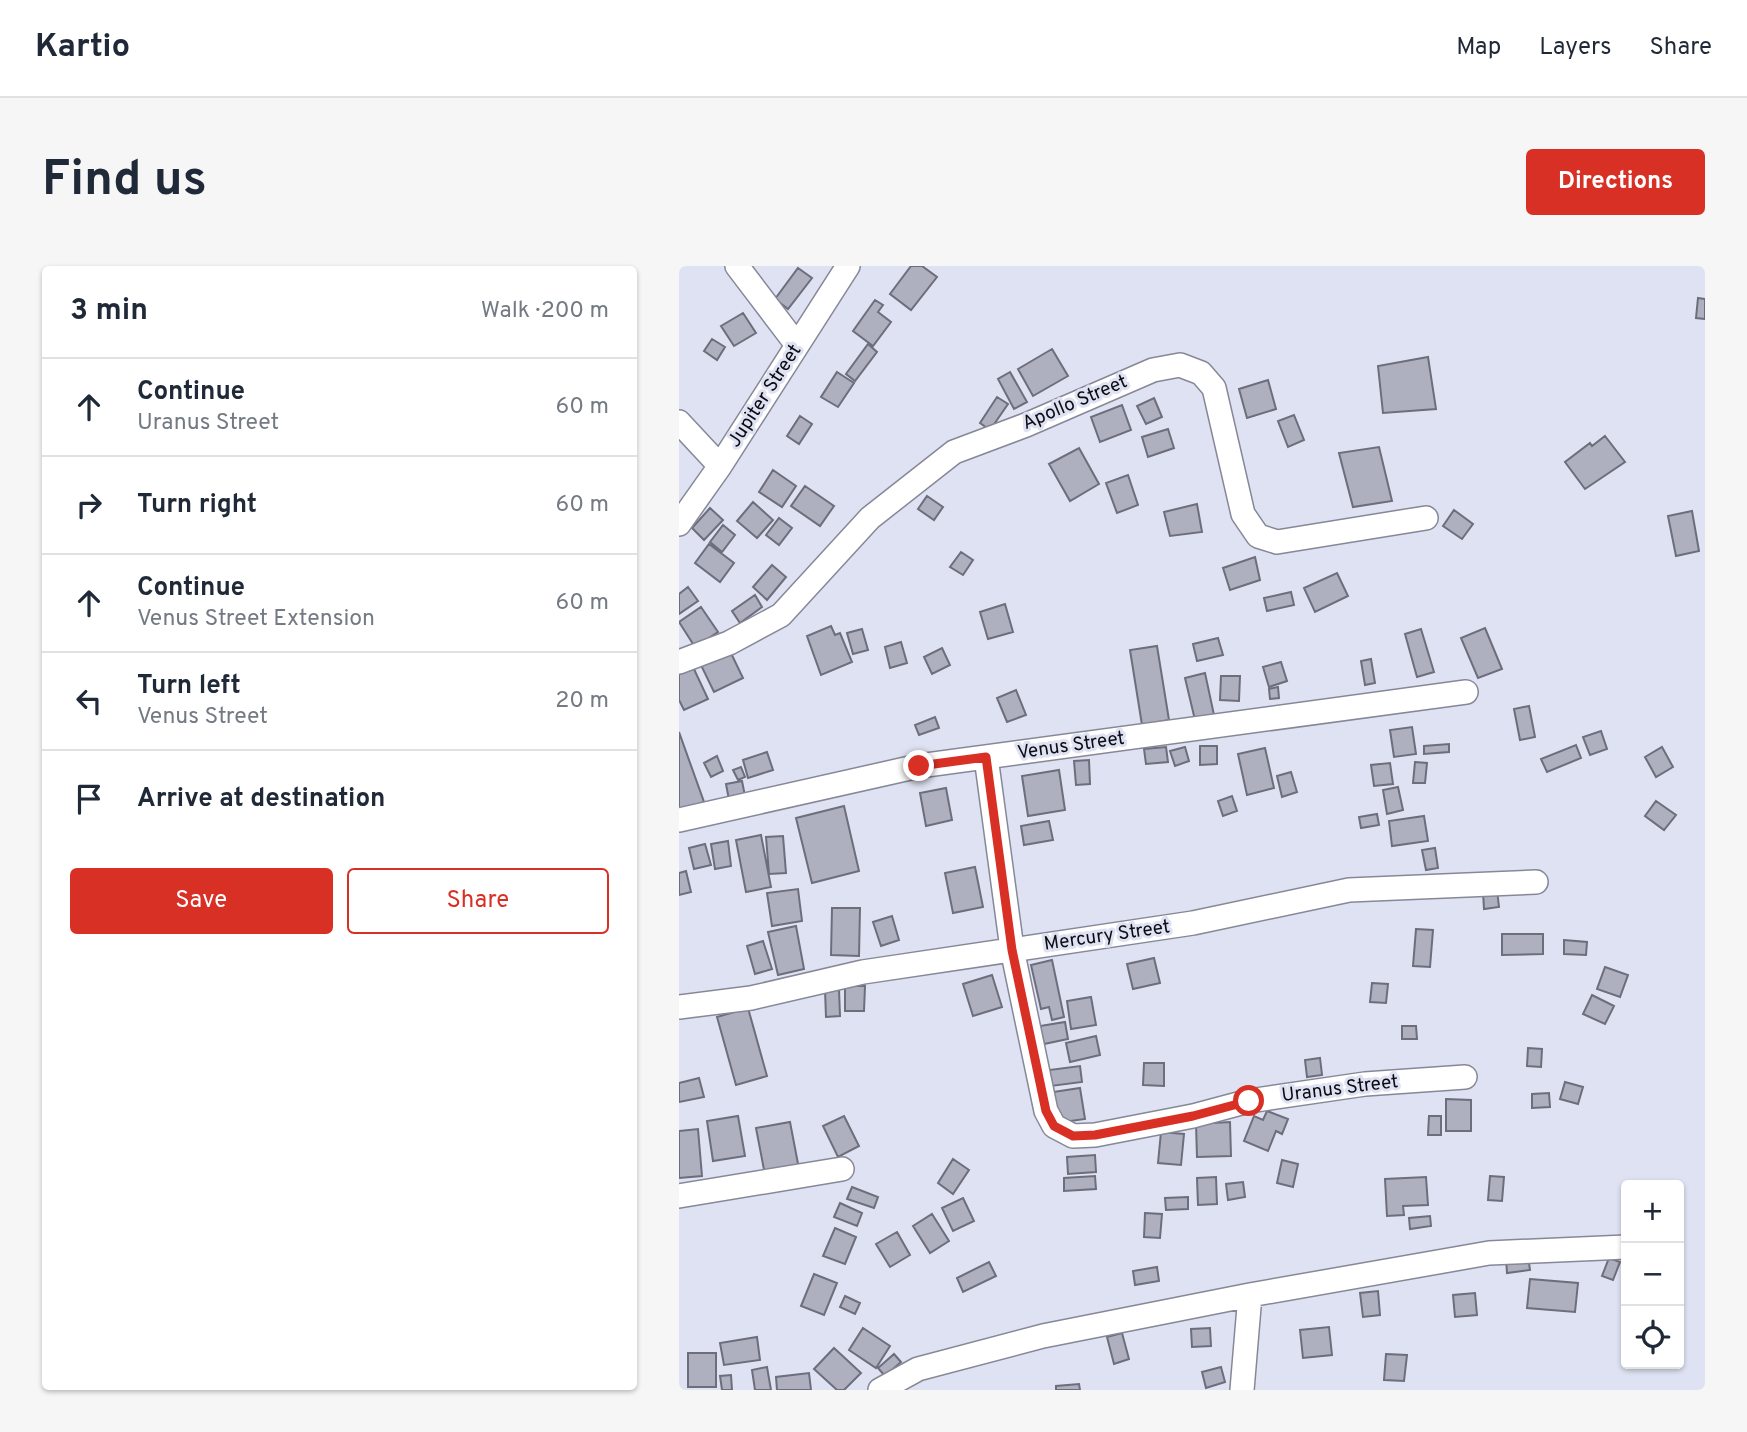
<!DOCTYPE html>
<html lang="en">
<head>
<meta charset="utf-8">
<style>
  body { margin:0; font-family:Overpass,sans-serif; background:#f6f6f7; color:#1f2937 }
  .controls { position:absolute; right:21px; bottom:21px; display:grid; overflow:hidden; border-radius:7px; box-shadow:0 2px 5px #0004 }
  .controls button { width:63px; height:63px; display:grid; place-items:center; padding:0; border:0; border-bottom:2px solid #e0e1e3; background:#fff; color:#1f2937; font:35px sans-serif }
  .stop { position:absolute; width:21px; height:21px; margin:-16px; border:5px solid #d93025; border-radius:50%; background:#fff }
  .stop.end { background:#d93025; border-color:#fff; box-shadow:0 2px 7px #0008 }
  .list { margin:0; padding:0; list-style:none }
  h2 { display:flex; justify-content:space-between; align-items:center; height:91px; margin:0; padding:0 28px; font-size:30px }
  h2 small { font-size:23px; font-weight:400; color:#747a83 }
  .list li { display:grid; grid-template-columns:46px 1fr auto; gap:21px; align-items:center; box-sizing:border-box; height:98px; padding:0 28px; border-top:2px solid #e0e1e3 }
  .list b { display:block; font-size:26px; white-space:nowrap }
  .list p { margin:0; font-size:23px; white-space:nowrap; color:#747a83 }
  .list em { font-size:23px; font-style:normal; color:#747a83 }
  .actions { display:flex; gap:14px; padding:21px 28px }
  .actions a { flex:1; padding:16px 0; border:2px solid #d93025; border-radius:7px; text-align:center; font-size:24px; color:#d93025 }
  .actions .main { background:#d93025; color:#fff }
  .icon { flex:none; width:38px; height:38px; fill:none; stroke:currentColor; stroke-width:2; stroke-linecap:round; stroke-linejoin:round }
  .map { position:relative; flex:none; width:1026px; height:1124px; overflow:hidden; border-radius:7px }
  header { display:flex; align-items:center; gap:42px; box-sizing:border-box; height:98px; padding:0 35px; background:#fff; border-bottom:2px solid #e0e1e3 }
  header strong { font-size:33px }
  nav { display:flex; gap:38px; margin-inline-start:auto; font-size:24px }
  .intro { display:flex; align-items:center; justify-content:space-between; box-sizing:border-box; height:168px; padding:0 42px }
  h1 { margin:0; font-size:49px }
  .button { padding:18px 32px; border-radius:7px; background:#d93025; color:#fff; font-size:24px; font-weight:700 }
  main { display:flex; gap:42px; padding:0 42px }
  aside { flex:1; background:#fff; border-radius:7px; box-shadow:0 2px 5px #0004 }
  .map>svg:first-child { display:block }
  .building { fill:#aeb0c0; stroke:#6c6e7c; stroke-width:2 }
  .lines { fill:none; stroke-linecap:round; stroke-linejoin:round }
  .minor-casing { stroke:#868897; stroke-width:26 }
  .minor { stroke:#fff; stroke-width:23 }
  .route { stroke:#d93025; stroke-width:9 }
  .labels { text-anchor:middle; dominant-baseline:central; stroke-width:6; stroke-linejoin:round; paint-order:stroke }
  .street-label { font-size:19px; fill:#0c0d12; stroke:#dfe2f2 }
</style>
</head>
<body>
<header>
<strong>Kartio</strong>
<nav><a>Map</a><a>Layers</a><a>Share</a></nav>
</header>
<div class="intro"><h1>Find us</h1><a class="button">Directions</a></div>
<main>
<aside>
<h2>3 min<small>Walk · 200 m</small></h2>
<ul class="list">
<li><svg class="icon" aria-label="ahead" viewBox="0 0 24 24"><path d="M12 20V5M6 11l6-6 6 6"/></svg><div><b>Continue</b><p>Uranus Street</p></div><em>60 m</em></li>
<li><svg class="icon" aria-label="right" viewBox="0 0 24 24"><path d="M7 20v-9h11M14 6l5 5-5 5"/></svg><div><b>Turn right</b></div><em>60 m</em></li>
<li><svg class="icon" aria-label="ahead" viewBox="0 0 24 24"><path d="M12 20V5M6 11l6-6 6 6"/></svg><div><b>Continue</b><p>Venus Street Extension</p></div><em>60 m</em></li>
<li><svg class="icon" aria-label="left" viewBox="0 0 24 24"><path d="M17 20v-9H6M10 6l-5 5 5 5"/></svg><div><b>Turn left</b><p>Venus Street</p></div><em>20 m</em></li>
<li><svg class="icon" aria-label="arrive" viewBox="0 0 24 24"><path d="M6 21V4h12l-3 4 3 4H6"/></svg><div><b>Arrive at destination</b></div></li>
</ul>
<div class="actions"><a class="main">Save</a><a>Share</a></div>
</aside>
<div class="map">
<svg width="1026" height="1124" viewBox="0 0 1026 1124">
  <rect width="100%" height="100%" fill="#dfe2f2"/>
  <!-- building -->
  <path class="building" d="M232,0H243L258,11L232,44L211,28Z
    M119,2L133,12L109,43L96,33Z
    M1019,32L1026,33V53L1017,52Z
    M196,34L204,39L199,46L212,56L194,80L174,65Z
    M64,47L77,67L55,80L42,60Z
    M33,73L46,81L38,94L25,85Z
    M189,78L198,86L176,115L167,108Z
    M373,83L389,110L354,130L339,103Z
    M749,91L757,143L704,147L699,100Z
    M158,106L175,117L159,141L142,131Z
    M331,106L348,136L335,143L319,113Z
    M589,114L597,143L568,152L560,123Z
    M318,131L329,138L311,164L301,157Z
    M475,132L483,151L467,158L458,140Z
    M443,139L452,164L421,176L412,151Z
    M615,149L625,174L609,181L599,155Z
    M121,150L133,158L120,178L108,170Z
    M489,163L495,182L469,191L463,171Z
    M926,170L946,196L906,223L886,196L911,177L913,180Z
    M700,181L713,235L674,241L660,187Z
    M400,182L420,218L391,235L370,198Z
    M94,204L117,220L103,241L80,226Z
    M449,209L459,239L438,247L427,217Z
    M126,220L155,240L141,260L112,240Z
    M248,230L264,241L255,254L239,243Z
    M74,236L94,254L78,272L58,255Z
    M518,238L523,266L491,270L485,246Z
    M31,242L44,254L25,274L13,262Z
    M775,244L794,258L783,273L764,260Z
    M1013,245L1020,285L997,290L989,250Z
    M100,252L113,262L100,279L87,269Z
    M44,259L56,269L43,286L31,276Z
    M30,278L55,297L41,316L16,297Z
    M282,286L294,294L284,309L271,301Z
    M576,291L581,314L551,324L544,302Z
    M93,299L107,311L88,334L74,321Z
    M658,307L669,330L636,346L625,322Z
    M9,321L19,335L0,348V328Z
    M612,326L615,339L588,345L585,332Z
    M76,329L83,341L61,357L53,345Z
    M326,338L334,366L309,373L301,346Z
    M22,341L39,366L16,381L0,356Z
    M152,360L156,369L161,367L173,396L142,409L128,370Z
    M806,362L823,403L799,412L782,372Z
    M183,363L189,384L174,388L168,367Z
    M742,363L755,406L738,411L726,368Z
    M539,372L544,389L518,395L514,378Z
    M222,376L228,397L211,402L206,381Z
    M478,380L490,454L463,459L451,384Z
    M49,381L64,412L35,426L20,395Z
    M263,382L271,399L253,408L245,391Z
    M692,393L696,417L686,419L682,395Z
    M602,396L608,415L590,421L584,401Z
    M14,401L29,433L5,444L0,434V408Z
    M526,407L535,449L516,454L506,412Z
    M542,410H561L560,435L541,434Z
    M599,421L600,432L591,433L590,423Z
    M337,424L347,449L328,456L318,432Z
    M850,440L856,471L841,474L835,443Z
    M256,451L260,462L240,469L236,459Z
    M733,461L737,488L715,491L711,464Z
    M922,465L928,483L911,489L904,471Z
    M0,466L25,536L0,545Z
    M770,478V486L745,488V480Z
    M897,479L902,492L868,506L862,493Z
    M521,480H538V498L521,499Z
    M487,481L489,496L467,498L465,483Z
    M506,481L510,495L496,500L491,485Z
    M983,481L994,501L977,511L966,491Z
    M586,482L595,522L568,529L559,488Z
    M88,486L94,504L69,512L64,494Z
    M38,490L44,505L32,511L25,497Z
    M410,494L411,518L397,519L395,495Z
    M736,496L748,497L746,517H734Z
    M711,497L714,518L695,520L692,499Z
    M62,501L66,511L59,514L54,504Z
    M380,504L386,544L349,550L343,510Z
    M612,506L618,526L603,531L598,510Z
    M63,515L66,530L50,534L47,518Z
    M719,521L724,544L708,548L704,524Z
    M267,522L273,554L247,560L241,527Z
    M553,530L558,545L544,550L539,535Z
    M977,535L997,549L985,564L966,550Z
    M165,540L180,605L133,617L117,552Z
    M698,548L700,559L682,562L680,551Z
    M745,550L749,575L713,580L710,555Z
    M370,555L374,574L345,579L342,560Z
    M82,569L92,621L67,626L57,574Z
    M104,570L107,607L90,608L87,571Z
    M49,575L52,600L36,603L32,578Z
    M26,578L32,599L15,603L10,582Z
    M756,582L759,602L747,604L743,584Z
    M296,601L304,641L274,647L266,607Z
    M7,605L12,626L0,629V607Z
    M119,623L123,655L93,660L88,627Z
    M818,624L820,641L805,643L804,626Z
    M153,642H181L180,690L152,689Z
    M213,650L220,674L202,680L194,656Z
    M117,660L125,703L99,709L89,666Z
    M737,663L754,664L751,701L734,700Z
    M823,668H864V688L823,689Z
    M885,674L908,676L907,689L885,688Z
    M84,675L93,703L76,708L68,680Z
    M475,692L481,717L454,723L448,698Z
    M373,694L385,751L373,754L370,741L362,743L352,699Z
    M926,701L949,709L941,731L918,723Z
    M313,709L323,741L294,750L284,718Z
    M693,717L709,718L707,737L691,736Z
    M166,720H186L185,745H166Z
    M160,723L161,750L147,751L146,724Z
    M913,729L935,740L926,758L904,748Z
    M412,731L417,759L392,763L388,735Z
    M69,742L88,810L57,819L38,751Z
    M386,756L389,773L365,778L361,760Z
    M723,760H737L738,773H723Z
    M417,770L421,789L391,796L387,777Z
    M849,782L863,783L862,801L848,800Z
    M641,792L643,809L628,811L626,794Z
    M465,797H485V820L464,819Z
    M401,800L403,816L372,820L370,804Z
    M20,812L25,831L0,836V817Z
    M886,816L904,821L899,838L881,833Z
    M401,822L406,853L377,857L374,826Z
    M870,827L871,841L853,842V828Z
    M767,833L792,834V865H767Z
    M588,845L609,853L603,868L597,865L589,885L565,875L575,850L584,854Z
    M59,850L66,890L34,895L28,855Z
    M165,850L180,880L159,891L144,860Z
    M750,850H762V869H749Z
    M111,856L120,903L86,909L77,862Z
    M551,856L552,890L518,891L517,858Z
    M19,863L23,910L0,912V865Z
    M482,866L505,868L502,899L479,897Z
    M416,889L417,906L389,908L388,891Z
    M274,893L290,904L274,928L259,917Z
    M603,894L619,898L614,921L598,917Z
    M416,910L417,923L385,925V912Z
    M811,910L825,911L823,935L809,934Z
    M537,911L538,938L519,939L518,912Z
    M747,911L749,939L724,940L725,949L708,950L706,913Z
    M564,916L566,931L549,934L547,918Z
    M173,921L199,931L195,942L168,933Z
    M509,931V943L487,944L486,932Z
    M284,932L295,955L274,965L263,942Z
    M161,937L183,947L178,960L155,951Z
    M466,947L483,948L481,972L465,971Z
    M253,948L270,975L251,987L234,960Z
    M751,950L752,960L731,963L730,952Z
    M156,962L177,971L166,998L144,990Z
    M218,966L231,989L211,1001L197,978Z
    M849,990L851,1004L828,1007L827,992Z
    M930,992L941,996L934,1014L923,1010Z
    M310,996L317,1010L284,1026L278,1012Z
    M478,1001L480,1015L456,1019L454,1005Z
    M135,1008L158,1017L145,1049L122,1040Z
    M851,1013L899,1017L896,1046L848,1042Z
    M699,1025L701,1049L684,1051L681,1027Z
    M796,1027L798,1049L776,1051L774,1029Z
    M166,1030L181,1037L176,1048L161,1041Z
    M650,1061L653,1089L624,1092L621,1064Z
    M184,1062L211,1080L197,1102L170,1084Z
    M531,1062L532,1080L513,1081L512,1063Z
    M443,1067L450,1093L435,1098L428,1071Z
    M78,1071L81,1094L45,1099L41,1077Z
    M155,1082L182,1107L165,1124H158L135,1103Z
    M9,1087H37V1121H9Z
    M215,1088L222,1096L206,1110L199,1102Z
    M707,1088L728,1089L725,1115L705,1114Z
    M88,1101L92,1124H76L73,1104Z
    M542,1101L546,1116L527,1122L523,1106Z
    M130,1107L132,1124H98L97,1111Z
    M52,1109L53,1124H43L41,1110Z
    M400,1118L401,1124H377V1120Z"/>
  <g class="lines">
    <!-- minor casing -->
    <g class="minor-casing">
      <path id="minor" d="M58,0L118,79
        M0,156L41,200
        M0,258L41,200L169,0
        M0,396L50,377L102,349L191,252L275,186L347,159L474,104L501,99L522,107L535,122L564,248L579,270L598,276L747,252
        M307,491L333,683L367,845L375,860L394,870L416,869L514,850L570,835L686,818L786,811
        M0,554L240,500L787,426
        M0,741L72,732L184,706L514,657L670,624L857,616
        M0,930L163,903
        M201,1124L239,1103L364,1070L571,1029L810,987L947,981
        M563,1124L571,1029"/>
    </g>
    <!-- minor -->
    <use href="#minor" class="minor"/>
  </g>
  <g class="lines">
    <!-- route -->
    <path class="route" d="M240,500L307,491L333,684L367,845L375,860L394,870L416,869L514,850L570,835"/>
  </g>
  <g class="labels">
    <!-- street labels -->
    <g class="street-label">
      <text transform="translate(86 130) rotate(-57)">Jupiter Street</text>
      <text transform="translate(396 137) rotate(-23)">Apollo Street</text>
      <text transform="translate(392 480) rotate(-8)">Venus Street</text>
      <text transform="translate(428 670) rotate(-8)">Mercury Street</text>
      <text transform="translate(661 823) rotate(-7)">Uranus Street</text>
    </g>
  </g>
</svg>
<div class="controls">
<button>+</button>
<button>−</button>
<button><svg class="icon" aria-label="locate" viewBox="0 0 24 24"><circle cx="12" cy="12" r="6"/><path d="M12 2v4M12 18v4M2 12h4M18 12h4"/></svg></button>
</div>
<div class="stop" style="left:570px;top:835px"></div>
<div class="stop end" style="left:240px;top:500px"></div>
</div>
</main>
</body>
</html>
